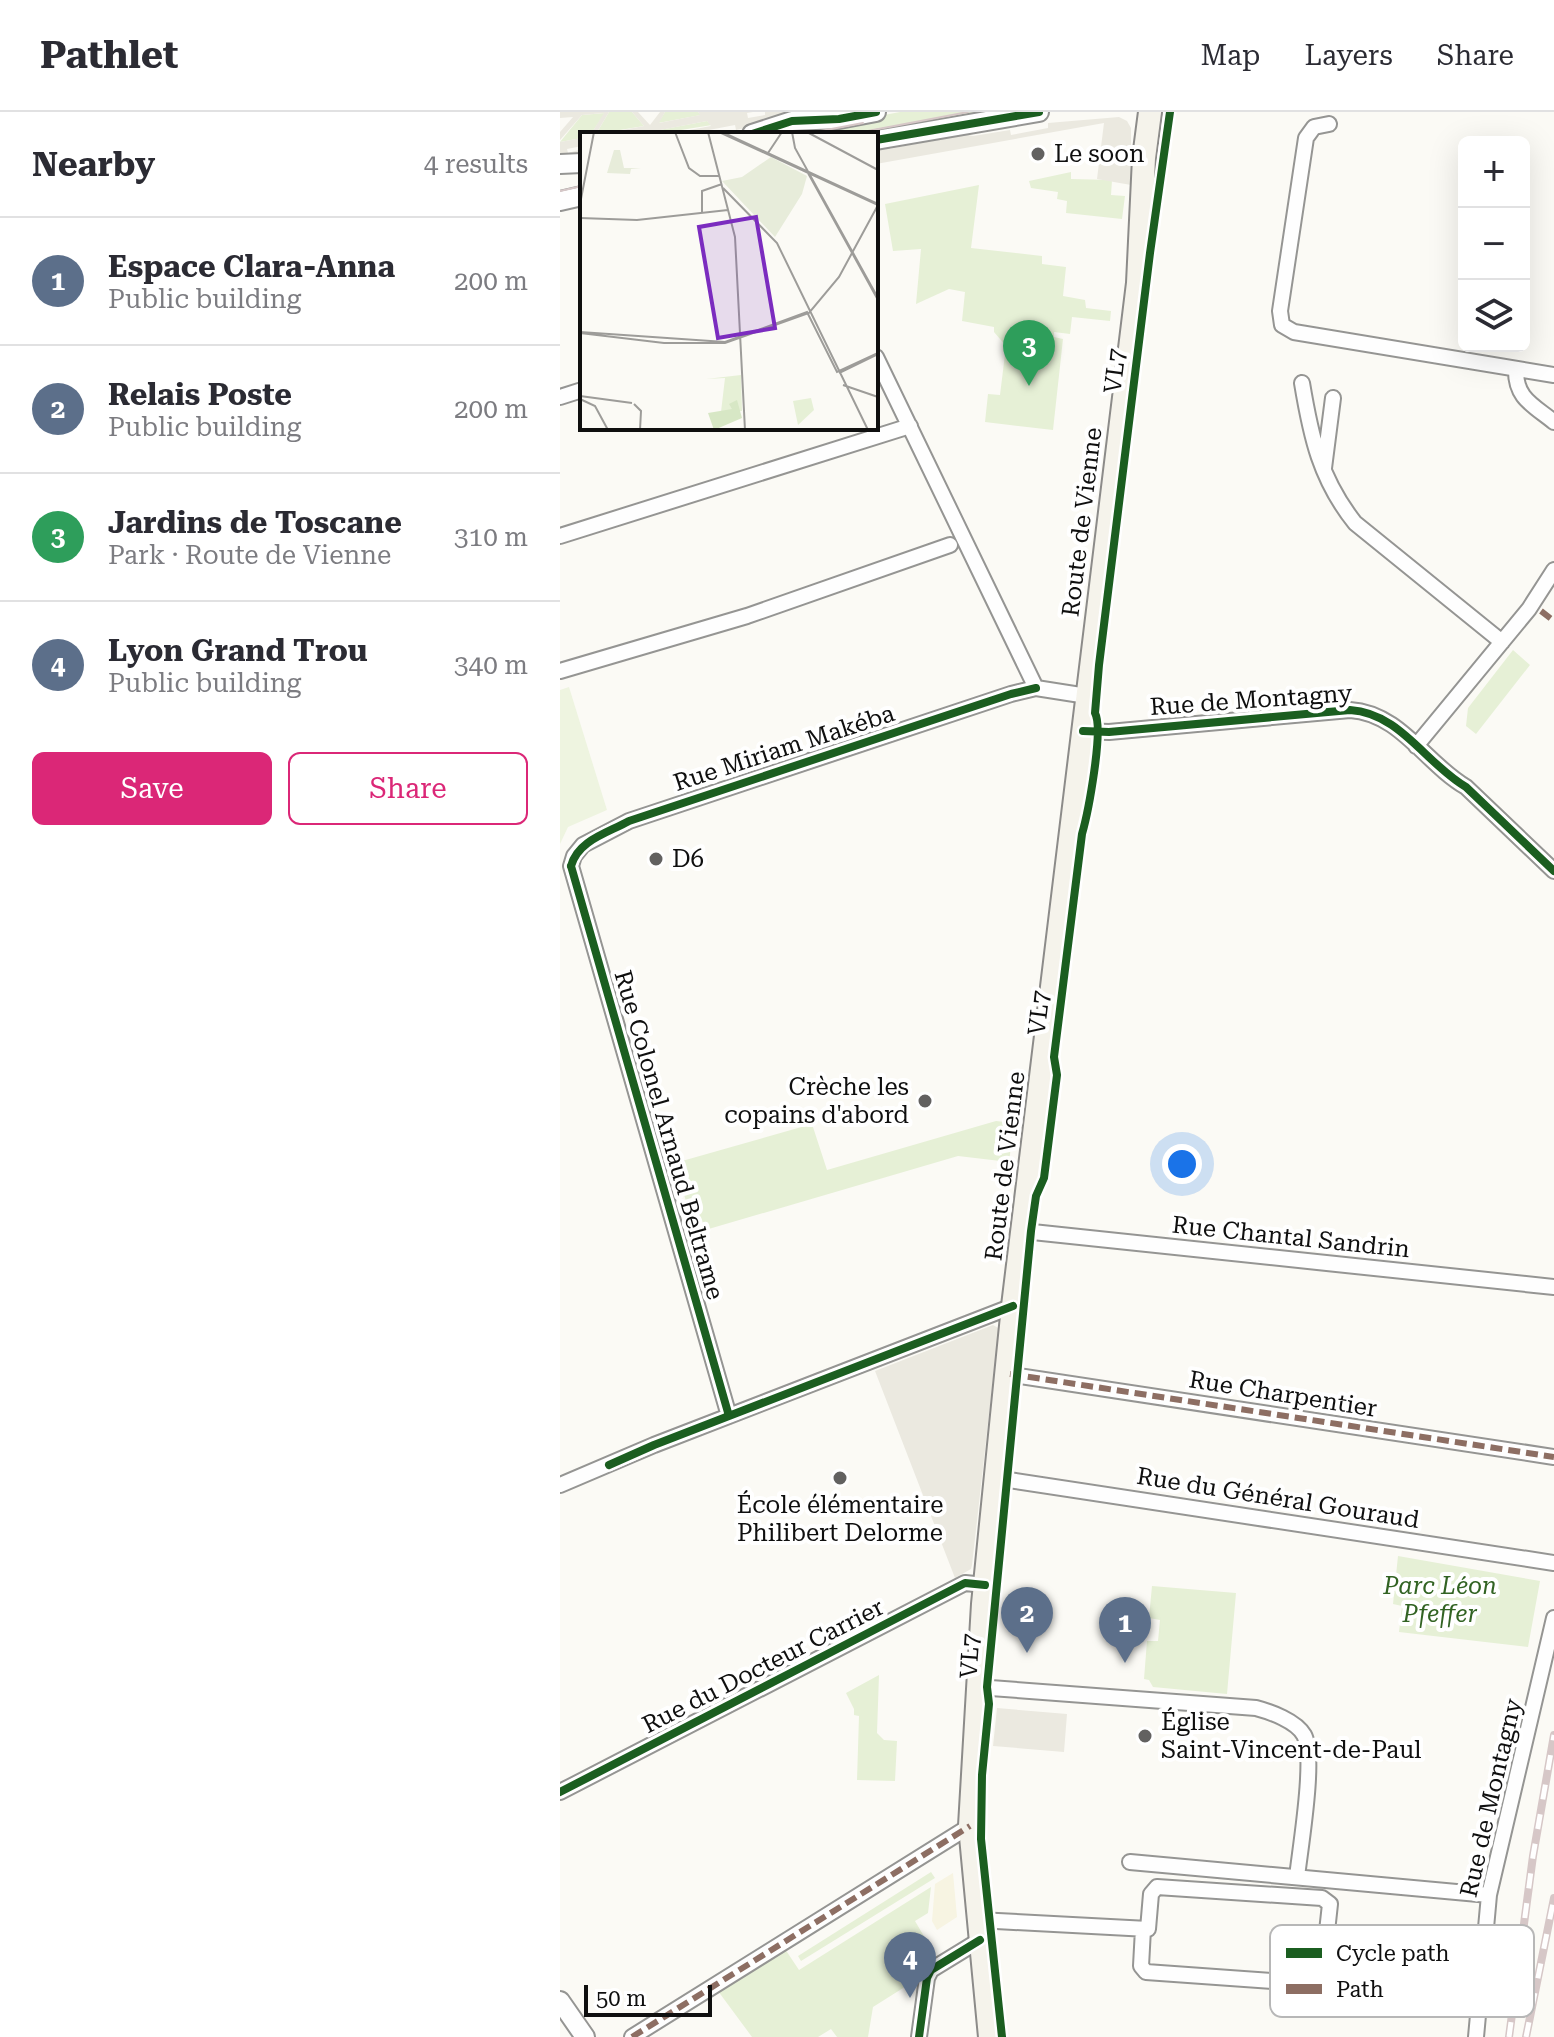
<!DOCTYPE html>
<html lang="en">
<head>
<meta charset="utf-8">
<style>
  body { margin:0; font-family:"Roboto Serif",serif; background:#f7f7f7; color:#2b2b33 }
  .controls { position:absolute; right:24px; top:24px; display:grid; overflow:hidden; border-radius:12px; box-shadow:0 8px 32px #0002 }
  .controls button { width:72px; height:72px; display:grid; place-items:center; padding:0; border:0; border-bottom:2px solid #e1e1e2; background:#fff; color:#2b2b33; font:40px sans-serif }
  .scale { position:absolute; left:24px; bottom:20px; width:128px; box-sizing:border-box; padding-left:8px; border:4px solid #0f0f0f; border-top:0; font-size:22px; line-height:28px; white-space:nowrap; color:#0f0f0f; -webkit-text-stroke:6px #fff; paint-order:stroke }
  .you { position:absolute; left:622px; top:1052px; width:28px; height:28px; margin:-20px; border:6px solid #fff; border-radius:50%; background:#1a73e8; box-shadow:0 0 0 12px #1a73e833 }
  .badge { display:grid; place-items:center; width:52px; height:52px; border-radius:50%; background:#db2777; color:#fff; font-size:26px; font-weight:700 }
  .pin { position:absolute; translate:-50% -66px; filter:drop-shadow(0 2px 4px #0008) }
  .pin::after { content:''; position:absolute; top:42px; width:28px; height:24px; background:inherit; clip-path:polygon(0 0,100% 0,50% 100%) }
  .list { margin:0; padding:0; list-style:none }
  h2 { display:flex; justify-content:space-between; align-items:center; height:104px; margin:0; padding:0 32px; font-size:34px }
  h2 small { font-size:26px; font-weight:400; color:#7c7c81 }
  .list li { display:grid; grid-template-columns:52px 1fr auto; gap:24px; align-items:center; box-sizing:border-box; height:128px; padding:0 32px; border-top:2px solid #e1e1e2 }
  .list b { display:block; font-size:30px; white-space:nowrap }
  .list p { margin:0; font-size:26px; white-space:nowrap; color:#7c7c81 }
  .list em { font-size:26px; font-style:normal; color:#7c7c81 }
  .actions { display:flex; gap:16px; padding:24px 32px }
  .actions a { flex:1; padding:18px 0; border:2px solid #db2777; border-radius:12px; text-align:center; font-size:28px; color:#db2777 }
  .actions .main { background:#db2777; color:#fff }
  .icon { flex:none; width:44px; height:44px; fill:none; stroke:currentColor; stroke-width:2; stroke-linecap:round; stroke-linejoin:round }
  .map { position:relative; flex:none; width:994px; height:1925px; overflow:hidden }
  header { display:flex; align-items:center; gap:48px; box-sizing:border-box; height:112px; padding:0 40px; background:#fff; border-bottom:2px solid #e1e1e2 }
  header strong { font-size:38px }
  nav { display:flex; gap:44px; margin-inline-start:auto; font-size:28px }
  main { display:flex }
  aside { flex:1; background:#fff }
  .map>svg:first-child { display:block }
  .farmland { fill:#f7f4e2 }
  .green { fill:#e6f0d6 }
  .pitch { fill:#eef4e0 }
  .plaza { fill:#ebe9e0 }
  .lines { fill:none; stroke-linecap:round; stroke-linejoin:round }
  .minor-casing { stroke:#959593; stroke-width:18 }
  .tertiary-casing { stroke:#959593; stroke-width:22 }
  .secondary-casing { stroke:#8c8b89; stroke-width:26 }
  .minor { stroke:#fefefe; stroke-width:14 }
  .tertiary { stroke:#fefefe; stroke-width:18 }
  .secondary { stroke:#f5f3eb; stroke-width:22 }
  .tram { stroke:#d6c7c7; stroke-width:2 }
  .rail-casing { stroke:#d6c7c7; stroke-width:8 }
  .rail { stroke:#fff; stroke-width:5; stroke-dasharray:15; stroke-linecap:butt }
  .quiet { stroke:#8d6e63; stroke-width:6; stroke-dasharray:12 6; stroke-linecap:butt }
  .cycleway-casing { stroke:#fff; stroke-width:13 }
  .cycleway { stroke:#1b5e20; stroke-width:8 }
  .poi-dot { fill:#626160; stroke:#fff; stroke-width:3 }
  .labels { text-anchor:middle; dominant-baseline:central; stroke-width:8; stroke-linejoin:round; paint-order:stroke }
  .poi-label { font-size:24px; fill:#0f0f0f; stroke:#fff; text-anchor:start }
  .street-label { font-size:24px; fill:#0f0f0f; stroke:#fff }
  .park-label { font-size:24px; font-style:italic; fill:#326323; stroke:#fff }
  .inset-road { fill:none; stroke:#9d9c99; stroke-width:2 }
  .view { fill:#7b2cbf; fill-opacity:0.15; stroke:#7b2cbf; stroke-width:4 }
  .inset-edge { fill:none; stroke:#0f0f0f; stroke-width:4 }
  .key { fill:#fff; stroke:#b7b7b7; stroke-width:2 }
  .key-label { font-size:22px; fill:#0f0f0f }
</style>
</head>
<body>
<header>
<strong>Pathlet</strong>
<nav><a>Map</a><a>Layers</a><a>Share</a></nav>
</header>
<main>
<aside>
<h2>Nearby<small>4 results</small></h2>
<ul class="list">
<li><span class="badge" style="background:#5c6f8a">1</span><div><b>Espace Clara-Anna</b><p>Public building</p></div><em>200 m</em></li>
<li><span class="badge" style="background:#5c6f8a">2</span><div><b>Relais Poste</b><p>Public building</p></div><em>200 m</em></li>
<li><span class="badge" style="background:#2e9e5b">3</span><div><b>Jardins de Toscane</b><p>Park · Route de Vienne</p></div><em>310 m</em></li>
<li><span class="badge" style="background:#5c6f8a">4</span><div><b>Lyon Grand Trou</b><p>Public building</p></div><em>340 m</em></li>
</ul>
<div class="actions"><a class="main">Save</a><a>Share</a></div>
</aside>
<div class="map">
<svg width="994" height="1925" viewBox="0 0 994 1925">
  <rect width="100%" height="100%" fill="#fbfaf5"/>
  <!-- farmland -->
  <path class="farmland" d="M393,1761L397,1805L377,1818L372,1809L375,1772Z"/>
  <!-- green -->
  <path class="green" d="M49,0H72L84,14L36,22Z
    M105,0H138L141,3L98,11Z
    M340,0H428L311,22H240L239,15L277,12Z
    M45,1L31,22H22V26L0,30L22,3Z
    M147,9L152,13L96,22L94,19Z
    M511,60V67L552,68L551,83L565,84L562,107L506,101L507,89L497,87L498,80L471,76L469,69Z
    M419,73L411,136L482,144V152L506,155L503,184L525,188L526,196L551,199L550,209L512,205L510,222L494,220V225L503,227L493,318L425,310L428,282L440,283L446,234L434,220V215L402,209L405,180L389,177L356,192L361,137L333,139L325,92Z
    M953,538L970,553L916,622L906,614L908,596Z
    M436,1009L454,1011L449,1050L398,1044L135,1121L115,1051L252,1012L267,1058Z
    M838,1444L980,1469L968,1535L839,1520L842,1494L833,1492Z
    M592,1474L676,1481L667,1582L593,1575L589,1568L584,1567L587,1529H598L600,1508L589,1506Z
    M319,1563L317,1621L324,1628L337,1629L335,1669L297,1668L299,1604L294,1603V1597L286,1581Z
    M371,1760L375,1766L241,1849L238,1844Z
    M371,1775L368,1801L355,1809L365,1826L359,1866L313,1895L308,1925H277L271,1917L258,1925H192L158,1879L225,1837L239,1858Z"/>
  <!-- pitch -->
  <path class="pitch" d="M9,575L47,698L8,715L0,732V578Z"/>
  <!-- plaza -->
  <path class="plaza" d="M0,0H52H49L36,22H31L44,1L22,3L0,28V20L13,5L0,6Z
    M72,0H78L90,13L100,0H105L99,11L140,3L138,0H193L187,1L188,6L205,3V0H257L176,18L175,13L128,22H108L151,14L147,9L95,19L96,22H41L84,14Z
    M559,5L567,9L571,16V73L537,67L544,11L316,52V35L328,32L330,37L344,34L394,25L393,20L413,24L450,18L451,23L488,16V11Z
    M22,26V34L7,37L8,41L22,37V45L0,47V30Z
    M433,1213L440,1217L438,1257L434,1258L412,1453L411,1457L395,1466L315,1259Z
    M437,1596L507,1602L504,1640L433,1634Z"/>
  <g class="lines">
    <!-- minor casing -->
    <g class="minor-casing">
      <path id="minor" d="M769,12L754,15L746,26L720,199L722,213L734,220L994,263
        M316,245L476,576
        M956,257C955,286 973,293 994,310
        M742,271C751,325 760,367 795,411L942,530
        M0,285L22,278
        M764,356L773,286
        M0,424L350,314
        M0,559L187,504L390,433
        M523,619L549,620L790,598C840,601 865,651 906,675L994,759
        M856,634L969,497L994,458
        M11,754L169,1304
        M11,754L14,744L23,733L69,709L451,582L476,576L527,584
        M463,1119L994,1175
        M446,1262L994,1345
        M436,1366L994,1451
        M0,1373L94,1333L453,1194
        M417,1575L696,1596C711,1600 736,1609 744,1623C756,1644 740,1737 737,1765
        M0,1680L405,1471L425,1473
        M570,1750L929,1783
        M418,1808L588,1817L591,1782L597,1775L762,1786L770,1792L762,1865L753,1872L586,1860L581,1854L583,1817
        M72,1925L410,1714
        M359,1925L367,1866L371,1858L420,1828
        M916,1925L929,1783L994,1506"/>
    </g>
    <!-- tertiary casing -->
    <g class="tertiary-casing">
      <path id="tertiary" d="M192,22L232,9L279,7L316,0
        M316,28L479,0
        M0,52L22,51
        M0,89L22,84
        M0,1889L25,1925"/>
    </g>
    <!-- secondary casing -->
    <g class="secondary-casing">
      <path id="secondary" d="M430,1925L410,1714L423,1492L453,1194L578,171L584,46L590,0"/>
    </g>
    <!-- minor -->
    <use href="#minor" class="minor"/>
    <!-- tertiary -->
    <use href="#tertiary" class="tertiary"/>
    <!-- secondary -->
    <use href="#secondary" class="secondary"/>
    <!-- tram -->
    <path class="tram" d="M245,22L303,11
      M292,22L408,0
      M0,79L22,74"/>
    <!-- rail casing -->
    <g class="rail-casing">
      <path id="rail" d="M949,1925L973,1744L994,1623
        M966,1925L994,1786"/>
    </g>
    <!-- rail -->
    <use href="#rail" class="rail"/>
    <!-- quiet -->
    <path class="quiet" d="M981,499L994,509
      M450,1262L994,1345
      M72,1925L410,1714"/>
    <!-- cycleway casing -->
    <g class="cycleway-casing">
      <path id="cycleway" d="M192,22L232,9L279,7L316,0
        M316,28L479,0
        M523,619L549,620L790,598C840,601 865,651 906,675L994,759
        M11,754L169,1304
        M11,754C18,728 48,721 69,709L451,582L476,576
        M49,1353L94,1333L453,1194
        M0,1680L405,1471L425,1473
        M359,1925L367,1866L371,1858L420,1828
        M442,1925L421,1727L422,1663L429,1592L427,1575L471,1119L476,1084L484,1066L497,963L494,945L522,722C528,701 544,618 535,601L539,553L590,141L610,0"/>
    </g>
    <!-- cycleway -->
    <use href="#cycleway" class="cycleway"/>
  </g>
  <!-- markers -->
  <g class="poi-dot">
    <circle cx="478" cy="42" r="8"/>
    <circle cx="96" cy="747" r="8"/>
    <circle cx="365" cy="989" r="8"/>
    <circle cx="280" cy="1366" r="8"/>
    <circle cx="585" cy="1624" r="8"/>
  </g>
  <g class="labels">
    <!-- poi labels -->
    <g class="poi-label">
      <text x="494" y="42">Le soon</text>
      <text x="112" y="747">D6</text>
      <text x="349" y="975" text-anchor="end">Crèche les<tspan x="349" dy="28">copains d'abord</tspan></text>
      <text x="280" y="1393" text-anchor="middle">École élémentaire<tspan x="280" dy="28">Philibert Delorme</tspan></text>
      <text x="601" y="1610">Église<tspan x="601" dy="28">Saint-Vincent-de-Paul</tspan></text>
    </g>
    <!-- street labels -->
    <g class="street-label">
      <text transform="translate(555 259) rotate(-83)">VL7</text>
      <text transform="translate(522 410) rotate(-83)">Route de Vienne</text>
      <text transform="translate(691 588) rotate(-4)">Rue de Montagny</text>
      <text transform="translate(224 636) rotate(-18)">Rue Miriam Makéba</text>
      <text transform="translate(479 901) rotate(-83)">VL7</text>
      <text transform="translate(109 1023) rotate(74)">Rue Colonel Arnaud Beltrame</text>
      <text transform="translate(445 1054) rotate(-83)">Route de Vienne</text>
      <text transform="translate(731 1125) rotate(6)">Rue Chantal Sandrin</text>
      <text transform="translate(723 1282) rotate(9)">Rue Charpentier</text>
      <text transform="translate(718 1386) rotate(9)">Rue du Général Gouraud</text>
      <text transform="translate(410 1544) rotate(-86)">VL7</text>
      <text transform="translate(203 1554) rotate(-27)">Rue du Docteur Carrier</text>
      <text transform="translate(931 1686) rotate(-77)">Rue de Montagny</text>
    </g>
    <!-- park labels -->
    <g class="park-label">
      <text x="880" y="1474">Parc Léon<tspan x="880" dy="28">Pfeffer</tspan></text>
    </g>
  </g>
  <!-- overview -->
  <g transform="translate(20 20)">
    <rect width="298" height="298" fill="#fbfaf5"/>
    <path d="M161,243L162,279L141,280L145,246L126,247ZM231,266L234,278L218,293L213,269Z" fill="#e6f0d6"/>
    <path d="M157,268L162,286L134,298L128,281L152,277L149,272Z" fill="#d7e7c5"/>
    <path d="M34,18H40L44,36H61L51,37L50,42L27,41ZM191,25L227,44L222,62L195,105L142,49L162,45Z" fill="#e7ecda"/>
    <path class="inset-road" d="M95,0L109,36L120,44H140M128,0L155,105L165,298M139,0L298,73M142,0L298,72M212,0L215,16L298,166M227,0L298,38M188,21L202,0M228,41L298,168M143,56L197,111L288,298M0,72L14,0M122,81V59L142,52M0,86L57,88L148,78M0,200L145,210L227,180L257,240L298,221M0,201L84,211H145L229,181L259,145L298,73M259,241L298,222M263,253L298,265M0,264L52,271M0,267L15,274L28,298M54,272L61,279L60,298"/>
    <path class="view" d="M176,85L195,196L138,206L119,95Z"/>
    <rect width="298" height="298" class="inset-edge"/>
  </g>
  <!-- legend -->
  <rect x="710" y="1813" width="264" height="92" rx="12" class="key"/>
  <rect x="726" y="1836" width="36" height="10" fill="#1b5e20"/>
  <rect x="726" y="1872" width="36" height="10" fill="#8d6e63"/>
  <g class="key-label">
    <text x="776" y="1849">Cycle path</text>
    <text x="776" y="1885">Path</text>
  </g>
</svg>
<div class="controls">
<button>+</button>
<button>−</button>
<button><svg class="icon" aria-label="layers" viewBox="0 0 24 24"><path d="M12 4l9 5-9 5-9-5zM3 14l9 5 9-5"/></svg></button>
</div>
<div class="scale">50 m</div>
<div class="you"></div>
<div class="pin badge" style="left:565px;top:1551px;background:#5c6f8a">1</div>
<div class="pin badge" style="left:467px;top:1541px;background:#5c6f8a">2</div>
<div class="pin badge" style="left:469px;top:274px;background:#2e9e5b">3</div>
<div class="pin badge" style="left:350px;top:1886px;background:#5c6f8a">4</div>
</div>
</main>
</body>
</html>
